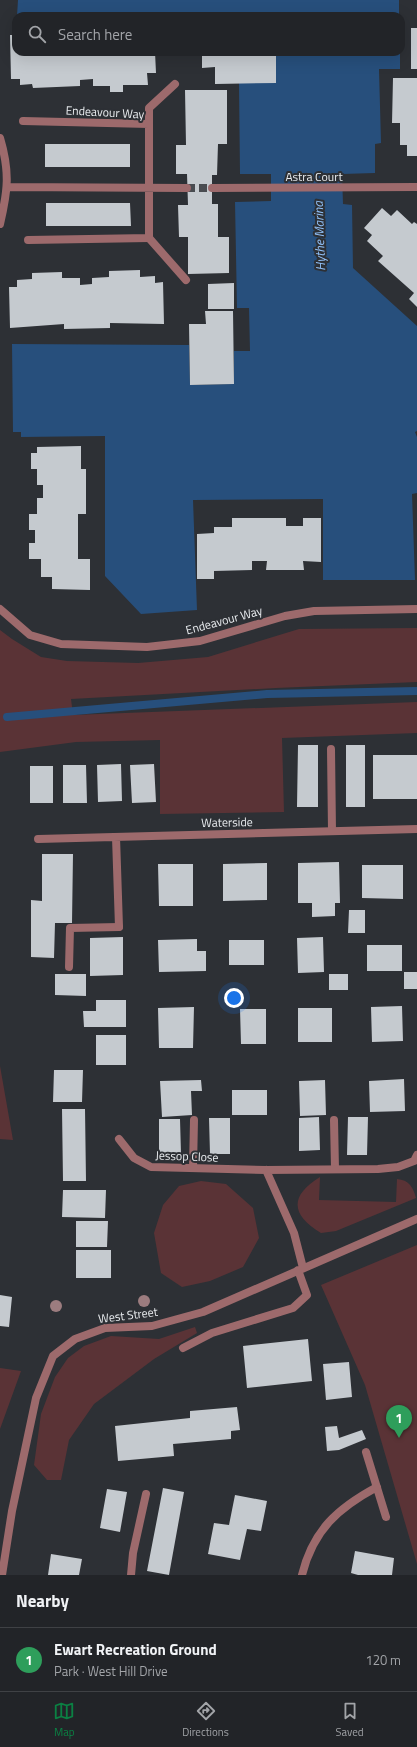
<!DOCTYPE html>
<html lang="en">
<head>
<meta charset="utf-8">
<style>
  body { margin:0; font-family:"Titillium Web",sans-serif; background:#2a2c30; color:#f1f3f6 }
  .you { position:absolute; left:234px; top:998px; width:14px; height:14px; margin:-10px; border:3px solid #fff; border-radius:50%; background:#1a73e8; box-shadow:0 0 0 6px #1a73e833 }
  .badge { display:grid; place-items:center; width:26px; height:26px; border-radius:50%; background:#0b8043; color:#fff; font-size:13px; font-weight:700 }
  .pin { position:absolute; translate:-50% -33px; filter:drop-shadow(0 1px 2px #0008) }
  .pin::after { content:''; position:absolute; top:21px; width:14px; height:12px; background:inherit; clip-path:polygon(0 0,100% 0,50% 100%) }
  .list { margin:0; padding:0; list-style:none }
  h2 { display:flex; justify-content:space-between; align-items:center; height:52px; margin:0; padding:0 16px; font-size:17px }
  h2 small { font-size:13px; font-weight:400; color:#a2a4a8 }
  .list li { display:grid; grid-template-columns:26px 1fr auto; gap:12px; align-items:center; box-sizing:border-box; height:64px; padding:0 16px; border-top:1px solid #3f4145 }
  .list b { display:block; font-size:15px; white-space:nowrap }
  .list p { margin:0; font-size:13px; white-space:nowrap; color:#a2a4a8 }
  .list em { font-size:13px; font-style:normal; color:#a2a4a8 }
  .icon { flex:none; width:22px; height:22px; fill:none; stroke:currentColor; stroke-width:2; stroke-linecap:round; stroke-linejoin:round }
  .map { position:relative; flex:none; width:417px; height:1575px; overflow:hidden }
  .search { position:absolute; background:#222428; box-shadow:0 4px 16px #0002; left:12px; right:12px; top:12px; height:44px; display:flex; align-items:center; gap:10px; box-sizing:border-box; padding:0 14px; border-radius:12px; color:#a2a4a8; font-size:15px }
  .sheet { height:116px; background:#222428 }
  nav { display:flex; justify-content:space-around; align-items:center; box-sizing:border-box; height:56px; border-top:1px solid #3f4145; background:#222428; font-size:11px; color:#a2a4a8 }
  nav a { display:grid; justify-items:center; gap:2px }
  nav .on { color:#0b8043 }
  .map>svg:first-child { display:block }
  .green { fill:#5a3336 }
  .water { fill:#274f7c }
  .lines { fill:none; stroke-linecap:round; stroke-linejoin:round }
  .stream { stroke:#274f7c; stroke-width:8 }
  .building { fill:#c5cacf }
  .street-tunnel { stroke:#494c51; stroke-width:8; stroke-dasharray:8 4; stroke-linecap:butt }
  .lane { stroke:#9d6a6c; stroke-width:8 }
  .street { stroke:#9d6a6c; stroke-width:8 }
  .tree { fill:#9c7c7f }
  .labels { text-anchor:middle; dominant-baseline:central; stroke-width:4; stroke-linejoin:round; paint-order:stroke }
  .street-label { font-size:12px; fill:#eaedf0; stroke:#2d3035 }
  .water-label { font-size:13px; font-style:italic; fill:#93c3fb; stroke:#2d3035 }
</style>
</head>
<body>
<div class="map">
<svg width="417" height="1575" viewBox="0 0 417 1575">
  <rect width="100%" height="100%" fill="#2d3035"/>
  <!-- green -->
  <path class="green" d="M417,628V682L276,688L71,699L73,715L417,702V733L282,738L284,812L160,814V740L76,742L0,752V630L12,639L41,657L67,661L138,663L208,657L299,629Z
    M0,1066L13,1140L0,1139Z
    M320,1177L319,1200L396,1202L397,1179C409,1180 413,1187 416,1198L336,1231L321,1233C291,1215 289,1196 320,1177Z
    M201,1181L226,1184L253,1208L259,1238L243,1267L210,1281L182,1287L161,1273L154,1233L163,1205L179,1186Z
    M417,1245V1564L365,1385L321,1285Z
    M195,1327L197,1333L154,1359L94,1404L69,1440L61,1480H47L34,1465L41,1414L55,1377L68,1358L84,1346L111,1336L159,1339Z
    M0,1368L21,1371L0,1429Z"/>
  <!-- water -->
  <path class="water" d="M18,0H399V16H17Z
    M276,52H400V69H379L381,143L375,144V173L342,174L343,204L352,205L353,268L417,326V431L415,432L417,437V493L412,494L415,580H323V499L193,500L197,610L141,614L105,576V436L21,437V432H13L12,344L189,345L190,385L234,384V351H250L249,308H237L235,202L271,201V174H240L239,83H276Z"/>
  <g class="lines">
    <!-- stream -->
    <path class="stream" d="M7,717L267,694L417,691"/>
  </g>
  <!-- building -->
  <path class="building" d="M411,28H417V69H411Z
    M10,35H16V52H155L156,73H147L148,85H123V92H110V86H93V79L80,80V86L33,88L32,84L20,85V79H11Z
    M175,52H201V55H175Z
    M202,52H276V83L215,84V67L202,68Z
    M393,78H417V156H407V145H400V123H392Z
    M185,90H227V144H218L217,175H212V204H218V237H229V273L188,274V237H179L178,205H188L187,174H176V145H186Z
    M45,144H130V167H45Z
    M46,203H130L131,226H46Z
    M382,208L391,216L397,210L412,224L414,222L417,224V307L409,299L414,293L378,261L383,256L367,241L372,235L364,228Z
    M140,270V277L155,276V283L163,282L164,324L110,323V328L64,329V324L10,328L9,287H17V280L32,279V273L62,272V278H80V285L92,284V278L109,277V271Z
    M234,283V309H208V284Z
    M205,311H233L234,384L190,385L189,324H206Z
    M81,446V469H86V514H78V559H90V590L52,589V577H41V559H29V543H35V530H29V514H37V498H43V485H37V469H31V453H37V447Z
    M232,518H286V526H303V518H321V562L303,561L304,570H266L267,561H252V570L214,571V579H197V534L214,533V527H232Z
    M298,745H318V807H297Z
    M346,745H365V807H346Z
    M373,755H417V799H373Z
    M121,764L122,801L98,802L97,765Z
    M154,764L156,802L132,803L130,765Z
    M63,765H86L87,803H63Z
    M30,766H53V803H30Z
    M42,854H73L72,923H55L54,958L31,957V900L42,901Z
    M339,862L340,903H335V916L312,917V903H298V863Z
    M267,863V900L223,901V864Z
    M158,864H193V906H159Z
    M362,865H403V899L362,898Z
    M349,910H365V933H348Z
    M123,937V975L90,976V938Z
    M323,937L324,972L298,973L297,938Z
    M197,939V951H206V971L159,972L158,940Z
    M229,940H264V965H229Z
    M367,945H402V971H367Z
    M404,972H417V989H404Z
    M55,974H86V996L55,995Z
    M329,974H348V990H329Z
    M96,1000H126V1027H84L83,1011H96Z
    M402,1006L403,1041L372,1042L371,1007Z
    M194,1007L193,1048H159L158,1008Z
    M298,1008H332V1042H298Z
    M240,1009H266V1044H241Z
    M96,1035H126V1065H96Z
    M54,1070H83L82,1102H53Z
    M404,1079L405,1111L370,1112L369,1081Z
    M201,1080L202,1091H191L192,1115L162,1117L160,1081Z
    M325,1080L326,1115L300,1116L299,1081Z
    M232,1090H267V1115H232Z
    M62,1109H85L86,1181H63Z
    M319,1117L320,1150L299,1151V1118Z
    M348,1117H368L367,1155H347Z
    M209,1118H230V1154H210Z
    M159,1119H180L181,1154H159Z
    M63,1190H106L105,1218L62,1217Z
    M76,1221H108L107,1247H76Z
    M76,1250H111V1278H76Z
    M0,1295L12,1297L9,1327L0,1326Z
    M308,1339L312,1381L247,1388L243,1346Z
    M349,1362L352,1397L326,1400L323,1364Z
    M237,1407L240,1430L231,1431V1439L173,1444L174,1456L118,1461L115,1426L190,1418V1411Z
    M337,1426L339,1438L362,1430L366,1439L339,1450L327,1451L325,1427Z
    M163,1488L184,1492L169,1575L147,1571Z
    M107,1489L127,1492L120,1532L100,1528Z
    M235,1495L267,1501L261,1531L247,1529L240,1560L208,1554L214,1523L229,1525Z
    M355,1551L394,1558L392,1575H358L351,1573Z
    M51,1554L82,1559L79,1575H48Z"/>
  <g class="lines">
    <!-- street-tunnel -->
    <path class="street-tunnel" d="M187,188H212"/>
    <!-- lane -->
    <path class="lane" d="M149,124V108L175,84
      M149,238L186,280
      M331,749L332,831
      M69,967L70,928L119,927
      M334,1120L335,1169
      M193,1168L194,1120
      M131,1575L133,1553L146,1494"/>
    <!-- street -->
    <path class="street" d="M23,121L149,124V238L28,240
      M0,138C10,172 8,190 0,224
      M8,187L187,188
      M212,188L417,187
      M0,609L30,635L61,644L147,647L200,641L285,616L314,611L417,609
      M116,837L119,927
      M38,839L417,829
      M119,1139L134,1158L151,1167L266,1170L378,1169L398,1167L414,1161L417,1155
      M266,1170L294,1233L303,1268
      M183,1348L212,1333L293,1308L307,1295L298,1270
      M366,1452L386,1517
      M2,1575L12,1511L36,1398L53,1356L75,1339L105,1328L152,1326L203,1312L417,1219
      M302,1575C313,1530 338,1508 377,1487"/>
  </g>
  <!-- trees -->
  <g class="tree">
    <circle cx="144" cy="1301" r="6"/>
    <circle cx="56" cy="1306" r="6"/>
  </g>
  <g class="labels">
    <!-- street labels -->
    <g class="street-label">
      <text transform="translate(105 112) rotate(3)">Endeavour Way</text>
      <text x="314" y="176">Astra Court</text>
      <text transform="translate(224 620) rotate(-15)">Endeavour Way</text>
      <text transform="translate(227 822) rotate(-1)">Waterside</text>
      <text transform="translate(187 1156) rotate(2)">Jessop Close</text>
      <text transform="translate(128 1315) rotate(-7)">West Street</text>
    </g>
    <!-- water labels -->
    <g class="water-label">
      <text transform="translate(319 236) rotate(-92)">Hythe Marina</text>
    </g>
  </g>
</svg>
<div class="you"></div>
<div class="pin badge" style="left:399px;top:1438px;background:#2e9e5b">1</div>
<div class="search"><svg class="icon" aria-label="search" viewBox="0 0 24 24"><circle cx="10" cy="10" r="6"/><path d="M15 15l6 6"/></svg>Search here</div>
</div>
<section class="sheet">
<h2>Nearby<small></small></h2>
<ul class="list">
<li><span class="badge" style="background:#2e9e5b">1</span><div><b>Ewart Recreation Ground</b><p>Park · West Hill Drive</p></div><em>120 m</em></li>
</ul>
</section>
<nav>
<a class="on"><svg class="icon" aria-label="map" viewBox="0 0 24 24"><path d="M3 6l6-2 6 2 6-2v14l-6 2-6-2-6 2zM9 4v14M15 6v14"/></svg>Map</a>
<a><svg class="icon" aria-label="directions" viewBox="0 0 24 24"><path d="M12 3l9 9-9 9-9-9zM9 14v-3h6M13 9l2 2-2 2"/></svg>Directions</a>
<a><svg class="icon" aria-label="saved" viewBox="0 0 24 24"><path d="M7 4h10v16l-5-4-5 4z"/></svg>Saved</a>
</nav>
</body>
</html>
